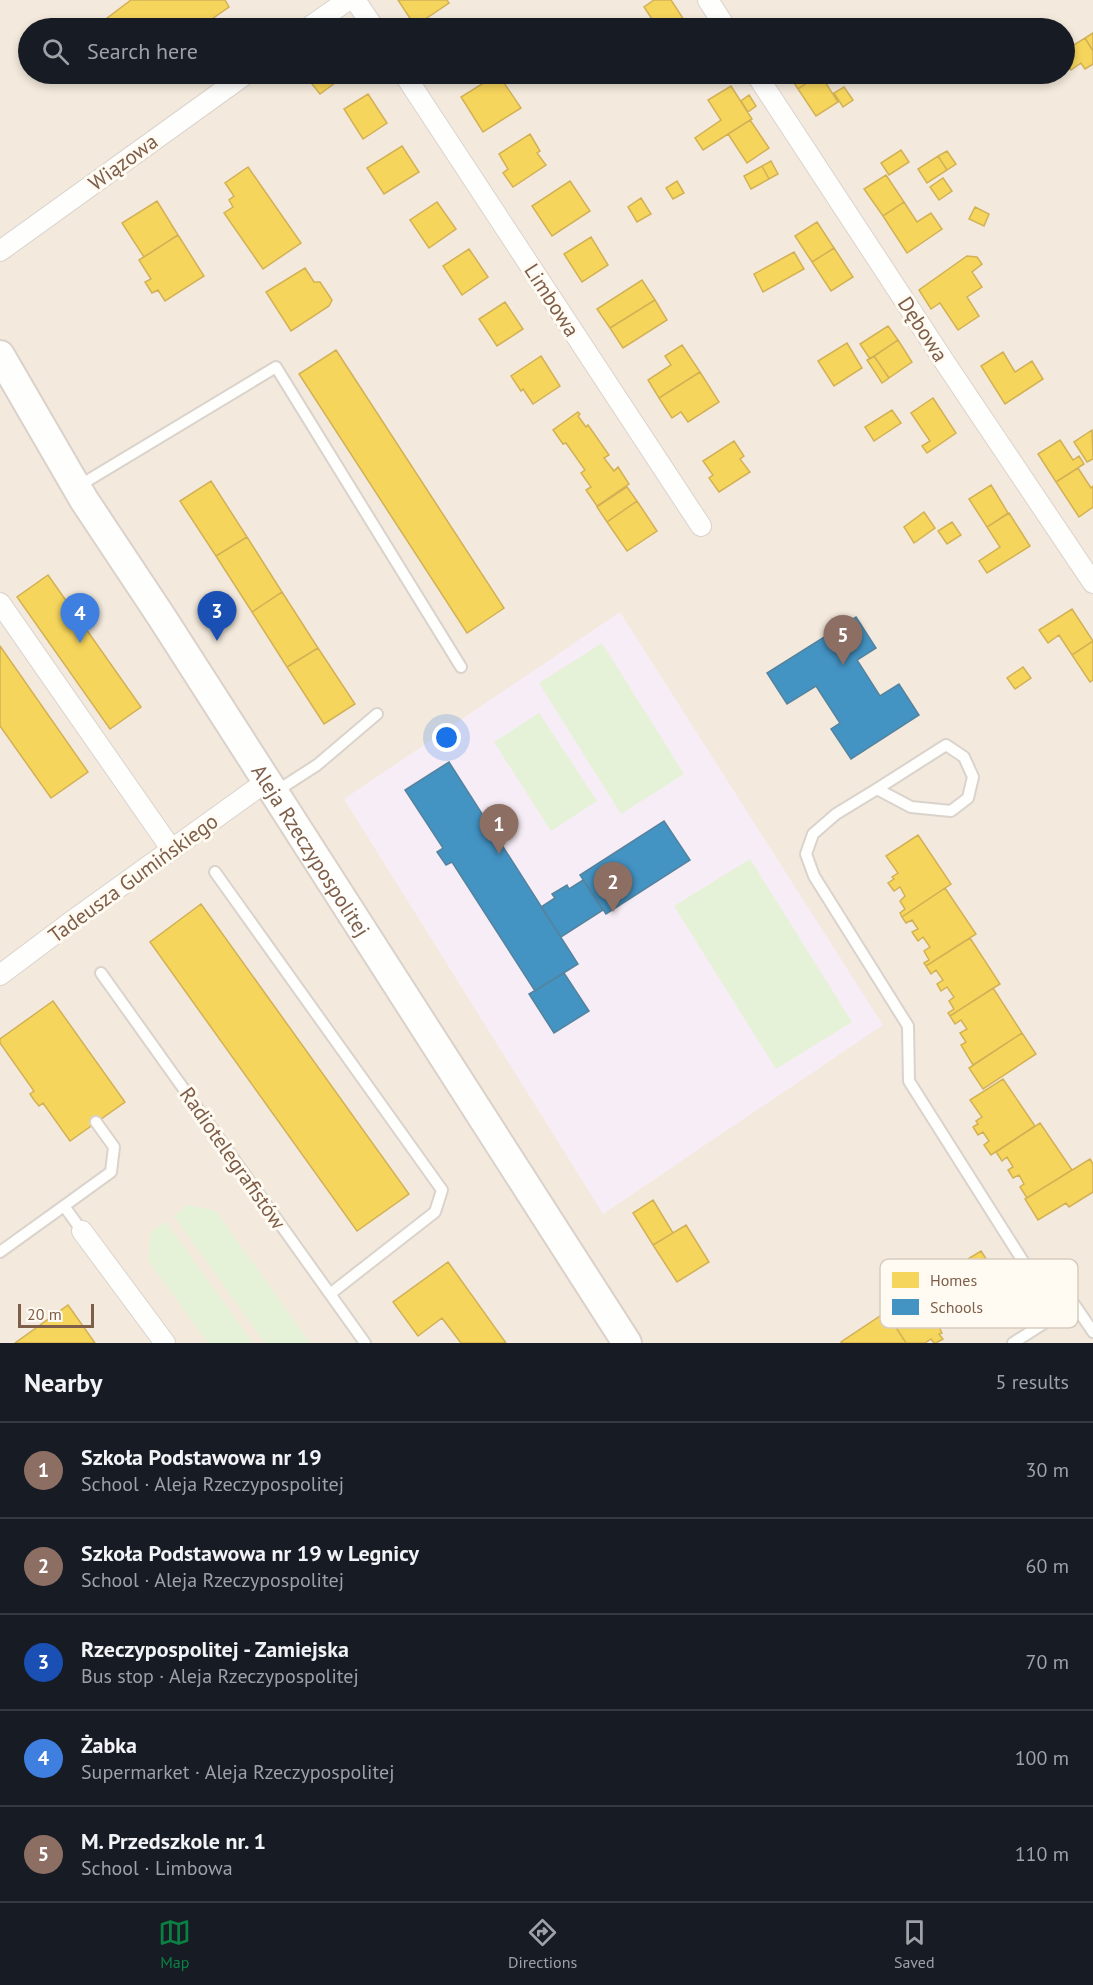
<!DOCTYPE html>
<html lang="en">
<head>
<meta charset="utf-8">
<style>
  body { margin:0; font-family:"PT Sans",sans-serif; background:#20242c; color:#f1f3f6 }
  .scale { position:absolute; left:18px; bottom:15px; width:76px; box-sizing:border-box; padding-left:6px; border:3px solid #7e5e49; border-top:0; font-size:16px; line-height:21px; white-space:nowrap; color:#7e5e49; -webkit-text-stroke:4px #fffbf2; paint-order:stroke }
  .you { position:absolute; left:447px; top:738px; width:21px; height:21px; margin:-15px; border:4px solid #fff; border-radius:50%; background:#1a73e8; box-shadow:0 0 0 9px #1a73e833 }
  .badge { display:grid; place-items:center; width:39px; height:39px; border-radius:50%; background:#0b8043; color:#fff; font-size:20px; font-weight:700 }
  .pin { position:absolute; translate:-50% -50px; filter:drop-shadow(0 2px 3px #0008) }
  .pin::after { content:''; position:absolute; top:32px; width:21px; height:18px; background:inherit; clip-path:polygon(0 0,100% 0,50% 100%) }
  .list { margin:0; padding:0; list-style:none }
  h2 { display:flex; justify-content:space-between; align-items:center; height:78px; margin:0; padding:0 24px; font-size:26px }
  h2 small { font-size:20px; font-weight:400; color:#9ea1a6 }
  .list li { display:grid; grid-template-columns:39px 1fr auto; gap:18px; align-items:center; box-sizing:border-box; height:96px; padding:0 24px; border-top:2px solid #363941 }
  .list b { display:block; font-size:22px; white-space:nowrap }
  .list p { margin:0; font-size:20px; white-space:nowrap; color:#9ea1a6 }
  .list em { font-size:20px; font-style:normal; color:#9ea1a6 }
  .icon { flex:none; width:33px; height:33px; fill:none; stroke:currentColor; stroke-width:2; stroke-linecap:round; stroke-linejoin:round }
  .map { position:relative; flex:none; width:1093px; height:1343px; overflow:hidden }
  .search { position:absolute; background:#171b24; box-shadow:0 3px 9px #0003; left:18px; right:18px; top:18px; height:66px; display:flex; align-items:center; gap:15px; box-sizing:border-box; padding:0 21px; border-radius:33px; color:#9ea1a6; font-size:22px }
  .sheet { height:558px; background:#171b24 }
  nav { display:flex; justify-content:space-around; align-items:center; box-sizing:border-box; height:84px; border-top:2px solid #363941; background:#171b24; font-size:16px; color:#9ea1a6 }
  nav a { display:grid; justify-items:center; gap:3px }
  nav .on { color:#0b8043 }
  .map>svg:first-child { display:block }
  .residential { fill:#f3e9dc; fill-rule:evenodd }
  .education { fill:#f7edf6 }
  .green { fill:#e5f2d8 }
  .homes { fill:#f6d55c; stroke:#d2b156; stroke-width:1.5 }
  .schools { fill:#4393c3; stroke:#55839e; stroke-width:1.5 }
  .lines { fill:none; stroke-linecap:round; stroke-linejoin:round }
  .lane-casing { stroke:#dad3cc; stroke-width:14 }
  .street-casing { stroke:#dad3cc; stroke-width:22 }
  .secondary-casing { stroke:#dad2ca; stroke-width:32 }
  .lane { stroke:#fefefd; stroke-width:10 }
  .street { stroke:#fefefd; stroke-width:20 }
  .secondary { stroke:#fefefd; stroke-width:28 }
  .labels { text-anchor:middle; dominant-baseline:central; stroke-width:6; stroke-linejoin:round; paint-order:stroke }
  .street-label { font-size:21px; fill:#7e5e49; stroke:#fffbf2 }
  .key { fill:#fffbf2; stroke:#d8ccbf; stroke-width:1.5 }
  .key-label { font-size:16px; fill:#7e5e49 }
</style>
</head>
<body>
<div class="map">
<svg width="1093" height="1343" viewBox="0 0 1093 1343">
  <rect width="100%" height="100%" fill="#faf6ef"/>
  <!-- residential -->
  <path class="residential" d="M0,0H1093V1343H0ZM28,28H1064V74H28Z"/>
  <!-- education -->
  <path class="education" d="M620,612L883,1025L603,1214L344,799Z"/>
  <!-- green -->
  <path class="green" d="M602,643L684,774L621,814L539,683Z
    M539,713L597,801L551,831L494,742Z
    M750,859L852,1022L776,1069L674,906Z
    M188,1205L216,1211L310,1343H265L174,1216Z
    M166,1222L253,1343H208L148,1260L151,1232Z"/>
  <!-- homes -->
  <path class="homes" d="M131,0H225L229,7L199,28H94Z
    M398,0H447L449,3L415,26Z
    M654,0H671L688,26L685,28H658L644,7Z
    M1093,33V51L1085,38Z
    M1085,38L1093,51V64L1085,69L1081,63L1071,70L1064,59V51Z
    M304,74H347L320,94Z
    M498,74L521,108L483,132L461,97Z
    M788,74H820L798,89Z
    M820,74L838,102L816,116L798,89Z
    M731,86L752,119L703,150L695,138L721,120L708,100Z
    M844,87L853,100L843,107L834,93Z
    M368,94L387,123L363,139L344,109Z
    M749,95L756,106L748,112L741,101Z
    M750,120L769,148L747,163L728,134Z
    M530,134L540,151L537,153L546,165L513,187L503,173L508,169L499,154Z
    M402,146L419,172L384,194L367,168Z
    M901,150L909,162L889,175L881,163Z
    M947,151L956,164L947,170L938,156Z
    M938,156L947,170L927,183L918,169Z
    M771,161L778,174L769,179L762,166Z
    M762,166L769,179L751,189L744,176Z
    M248,167L301,243L263,269L224,213L233,207L229,200L234,196L225,183Z
    M886,175L904,202L883,216L864,189Z
    M943,178L952,191L939,200L930,187Z
    M570,181L590,211L552,236L532,206Z
    M677,181L684,193L673,199L666,188Z
    M641,198L651,214L637,222L628,207Z
    M157,201L178,235L144,257L122,223Z
    M437,202L456,229L429,248L410,220Z
    M904,202L917,222L931,213L942,229L907,253L883,216Z
    M975,207L989,214L984,226L969,219Z
    M817,222L834,248L812,262L795,236Z
    M178,235L204,276L165,301L158,290L152,293L145,282L151,279L139,260Z
    M591,237L608,265L582,282L564,254Z
    M834,248L853,277L831,291L812,262Z
    M469,249L488,277L462,295L443,266Z
    M794,252L804,269L763,292L754,274Z
    M967,256L977,257L982,264L972,272L982,287L967,297L979,316L958,330L940,303L931,309L919,290Z
    M305,268L314,282H320L332,300L329,306L291,331L266,292Z
    M642,280L655,300L610,328L597,309Z
    M655,300L667,320L623,348L610,328Z
    M505,302L523,329L497,346L479,319Z
    M888,326L898,340L870,359L860,344Z
    M898,340L912,362L889,378L874,356Z
    M847,343L862,368L834,386L818,361Z
    M682,345L700,372L659,398L648,380L671,365L665,356Z
    M336,350L504,608L467,633L299,374Z
    M1003,352L1015,372L1032,361L1043,379L1005,404L981,366Z
    M541,356L560,386L533,404L523,389L521,391L511,376Z
    M874,356L889,378L882,383L867,360Z
    M700,372L719,402L688,422L681,412L672,418L659,398Z
    M933,398L956,433L927,453L922,446L930,441L911,413Z
    M892,410L901,423L874,441L865,427Z
    M578,412L580,414L578,416L586,427L588,425L609,455L604,458L614,471L618,467L629,484L597,506L586,490L591,487L581,473L585,470L566,443L563,444L553,430Z
    M1092,430L1093,459L1087,462L1074,442Z
    M1060,440L1073,460L1079,456L1084,464L1056,482L1038,454Z
    M734,441L744,456L740,459L750,472L719,492L709,478L713,475L703,461Z
    M1078,468L1091,488L1093,486V507L1079,517L1056,482Z
    M211,481L247,537L216,556L180,501Z
    M991,485L1008,513L987,527L969,499Z
    M627,487L637,501L607,522L597,507Z
    M637,501L657,531L627,551L607,522Z
    M924,512L935,528L914,543L904,527Z
    M1009,513L1030,546L987,573L979,561L1000,547L987,527Z
    M952,522L961,535L947,544L938,531Z
    M247,537L282,592L252,612L216,556Z
    M48,575L141,707L110,729L17,597Z
    M282,592L318,648L287,667L252,612Z
    M1072,609L1093,641L1072,655L1059,635L1048,643L1039,630Z
    M1093,641V680L1090,682L1072,655Z
    M0,646L88,772L51,798L0,726Z
    M318,648L355,704L324,724L287,667Z
    M1023,667L1031,678L1015,689L1007,678Z
    M918,835L951,884L902,917L900,913L905,909L900,901L905,896L900,887L894,891L888,883L894,879L892,877L898,873L886,856Z
    M945,888L976,934L926,966L924,963L929,960L924,951L930,947L923,937L918,941L912,932L918,929L912,920L906,923L902,917Z
    M201,904L409,1194L357,1231L150,942Z
    M970,938L1000,984L950,1016L948,1013L954,1009L949,1001L954,997L947,987L941,991L937,984L943,980L936,970L931,974L926,966Z
    M993,988L1022,1033L973,1065L961,1045L966,1042L960,1033L967,1029L961,1020L955,1024L950,1016Z
    M53,1001L125,1102L70,1141L43,1103L39,1106L34,1100L30,1094L34,1091L0,1043V1039Z
    M1022,1033L1036,1054L983,1089L969,1068Z
    M1003,1079L1035,1126L991,1155L984,1145L989,1141L983,1132L978,1135L973,1127L978,1124L976,1121L982,1117L970,1100Z
    M1040,1123L1072,1170L1027,1198L1020,1187L1024,1184L1019,1175L1013,1178L1008,1170L1013,1167L1007,1157L1002,1161L996,1152Z
    M1090,1159L1093,1164V1192L1069,1207L1066,1203L1038,1220L1025,1199Z
    M653,1200L673,1233L653,1245L633,1213Z
    M686,1225L709,1262L677,1282L653,1245Z
    M981,1251L1006,1290L986,1304L990,1309L982,1314L979,1308L968,1315L971,1320L965,1325L962,1319L958,1322L932,1281Z
    M448,1262L506,1343H461L442,1318L418,1336L393,1302Z
    M932,1281L955,1317L939,1327L942,1333L939,1334L943,1339L936,1343H934L931,1339L925,1343H906L886,1312Z
    M68,1305L95,1343H15Z
    M886,1312L906,1343H841V1342Z"/>
  <!-- schools -->
  <path class="schools" d="M856,617L876,648L857,660L880,696L899,684L919,715L851,759L831,729L840,723L816,686L787,704L767,673Z
    M449,762L578,964L535,991L452,862L446,865L437,852L443,848L405,790Z
    M664,821L690,860L606,914L580,875Z
    M583,880L603,910L561,937L541,907L555,898L552,894L567,885L569,889Z
    M564,973L589,1011L554,1033L529,994Z"/>
  <g class="lines">
    <!-- lane casing -->
    <g class="lane-casing">
      <path id="lane" d="M77,487L276,367L461,667
        M877,789L946,745L964,757L973,777L968,798L951,811L911,807L877,789L836,814L813,834L806,854L814,876L908,1026L909,1081L1057,1315
        M275,792L317,765L377,714
        M215,872L442,1190L435,1212L330,1294
        M101,973L365,1343
        M82,1231L64,1206L111,1172L114,1147L96,1122
        M0,1252L64,1206
        M1013,1343L1074,1304L1093,1332"/>
    </g>
    <!-- street casing -->
    <g class="street-casing">
      <path id="street" d="M355,0L374,28
        M708,0L726,28
        M308,28L348,0
        M404,74L701,526
        M756,74L946,364L1093,583
        M0,251L246,74
        M0,603L172,850
        M0,975L72,921L267,781
        M82,1231L165,1343"/>
    </g>
    <!-- secondary casing -->
    <g class="secondary-casing">
      <g id="secondary">
        <path id="s1" d="M0,355L84,500L161,616L627,1343"/>
      </g>
    </g>
    <!-- lane -->
    <use href="#lane" class="lane"/>
    <!-- street -->
    <use href="#street" class="street"/>
    <!-- secondary -->
    <use href="#secondary" class="secondary"/>
  </g>
  <g class="labels">
    <!-- street labels -->
    <g class="street-label">
      <text transform="translate(123 162) rotate(-36)">Wiązowa</text>
      <text transform="translate(552 300) rotate(57)">Limbowa</text>
      <text transform="translate(923 329) rotate(57)">Dębowa</text>
      <text stroke="none"><textPath href="#s1" startOffset="585">Aleja Rzeczypospolitej</textPath></text>
      <text transform="translate(133 878) rotate(-36)">Tadeusza Gumińskiego</text>
      <text transform="translate(233 1158) rotate(55)">Radiotelegrafistów</text>
    </g>
  </g>
  <!-- legend -->
  <rect x="880" y="1259" width="198" height="69" rx="9" class="key"/>
  <rect x="892" y="1272" width="27" height="16" fill="#f6d55c"/>
  <rect x="892" y="1299" width="27" height="16" fill="#4393c3"/>
  <g class="key-label">
    <text x="930" y="1286">Homes</text>
    <text x="930" y="1313">Schools</text>
  </g>
</svg>
<div class="scale">20 m</div>
<div class="you"></div>
<div class="pin badge" style="left:499px;top:854px;background:#8d6e63">1</div>
<div class="pin badge" style="left:613px;top:912px;background:#8d6e63">2</div>
<div class="pin badge" style="left:217px;top:641px;background:#1a4fb4">3</div>
<div class="pin badge" style="left:80px;top:643px;background:#3f7fe0">4</div>
<div class="pin badge" style="left:843px;top:665px;background:#8d6e63">5</div>
<div class="search"><svg class="icon" aria-label="search" viewBox="0 0 24 24"><circle cx="10" cy="10" r="6"/><path d="M15 15l6 6"/></svg>Search here</div>
</div>
<section class="sheet">
<h2>Nearby<small>5 results</small></h2>
<ul class="list">
<li><span class="badge" style="background:#8d6e63">1</span><div><b>Szkoła Podstawowa nr 19</b><p>School · Aleja Rzeczypospolitej</p></div><em>30 m</em></li>
<li><span class="badge" style="background:#8d6e63">2</span><div><b>Szkoła Podstawowa nr 19 w Legnicy</b><p>School · Aleja Rzeczypospolitej</p></div><em>60 m</em></li>
<li><span class="badge" style="background:#1a4fb4">3</span><div><b>Rzeczypospolitej - Zamiejska</b><p>Bus stop · Aleja Rzeczypospolitej</p></div><em>70 m</em></li>
<li><span class="badge" style="background:#3f7fe0">4</span><div><b>Żabka</b><p>Supermarket · Aleja Rzeczypospolitej</p></div><em>100 m</em></li>
<li><span class="badge" style="background:#8d6e63">5</span><div><b>M. Przedszkole nr. 1</b><p>School · Limbowa</p></div><em>110 m</em></li>
</ul>
</section>
<nav>
<a class="on"><svg class="icon" aria-label="map" viewBox="0 0 24 24"><path d="M3 6l6-2 6 2 6-2v14l-6 2-6-2-6 2zM9 4v14M15 6v14"/></svg>Map</a>
<a><svg class="icon" aria-label="directions" viewBox="0 0 24 24"><path d="M12 3l9 9-9 9-9-9zM9 14v-3h6M13 9l2 2-2 2"/></svg>Directions</a>
<a><svg class="icon" aria-label="saved" viewBox="0 0 24 24"><path d="M7 4h10v16l-5-4-5 4z"/></svg>Saved</a>
</nav>
</body>
</html>
